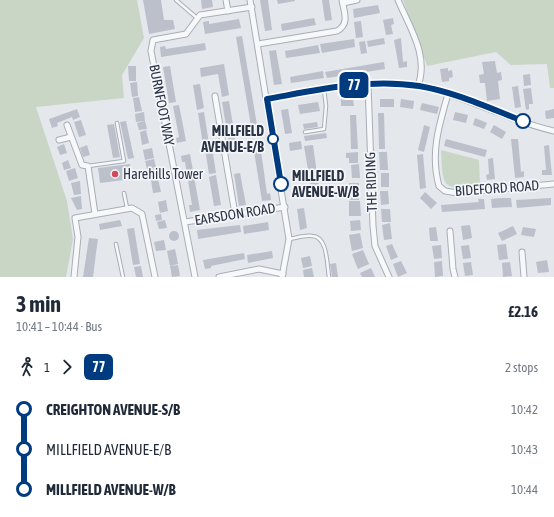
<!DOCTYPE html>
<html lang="en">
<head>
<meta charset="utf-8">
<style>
  :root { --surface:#fff; --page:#f6f6f7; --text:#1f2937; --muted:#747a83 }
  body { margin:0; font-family:"Asap Condensed",sans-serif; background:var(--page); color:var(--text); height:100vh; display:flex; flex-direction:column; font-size:15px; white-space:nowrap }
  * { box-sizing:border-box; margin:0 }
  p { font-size:13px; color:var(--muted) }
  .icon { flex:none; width:22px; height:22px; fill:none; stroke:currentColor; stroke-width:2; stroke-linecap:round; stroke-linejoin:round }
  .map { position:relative; height:277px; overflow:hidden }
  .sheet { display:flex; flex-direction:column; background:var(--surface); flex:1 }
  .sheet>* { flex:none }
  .badge { padding:0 8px; border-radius:6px; font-size:14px; line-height:26px }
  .map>.badge { position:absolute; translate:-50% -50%; box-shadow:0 0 0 2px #fff }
  .legs { display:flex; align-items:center; gap:6px; height:44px; padding:0 16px; font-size:13px }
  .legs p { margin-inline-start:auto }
  .overview { display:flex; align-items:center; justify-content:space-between; height:68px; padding:0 16px }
  h1 { font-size:22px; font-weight:700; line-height:30px }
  ul { padding:0 16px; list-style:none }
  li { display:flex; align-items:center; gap:14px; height:40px; font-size:15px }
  li i { display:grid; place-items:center; width:6px; height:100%; margin:0 5px; background:currentColor }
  li i::after { content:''; width:10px; height:10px; margin:-5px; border:3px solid; border-radius:50%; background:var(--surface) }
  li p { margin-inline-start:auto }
  li:first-child i { background:linear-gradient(#0000 50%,currentColor 0) }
  li:last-child i { background:linear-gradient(currentColor 50%,#0000 0) }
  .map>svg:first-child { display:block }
  .green { fill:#c9d6c5 }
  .building { fill:#bbc0ca }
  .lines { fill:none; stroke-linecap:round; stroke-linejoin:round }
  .lane-casing { stroke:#a9aeb7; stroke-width:4.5 }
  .street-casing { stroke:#a9aeb7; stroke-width:7 }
  .lane { stroke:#f7f8fa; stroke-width:2.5 }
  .street { stroke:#f7f8fa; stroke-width:5 }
  .line-1-casing { stroke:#fff; stroke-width:9 }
  .line-1 { stroke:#003b80; stroke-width:6 }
  .stop-1-dot { fill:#fff; stroke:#003b80; stroke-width:2 }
  .poi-dot { fill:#d1495b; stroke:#f4f6f9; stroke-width:1.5 }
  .labels { text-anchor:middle; stroke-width:3.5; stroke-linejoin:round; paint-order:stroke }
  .street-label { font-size:14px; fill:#2b3445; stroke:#f4f6f9 }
  .stop-label { font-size:14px; font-weight:bold; fill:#2b3445; stroke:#f4f6f9; text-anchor:end }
  .poi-label { font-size:14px; fill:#2b3445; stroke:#f4f6f9; text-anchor:start }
</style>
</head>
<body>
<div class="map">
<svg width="554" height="277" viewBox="0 0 554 277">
  <rect width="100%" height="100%" fill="#e4e7ec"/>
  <!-- green -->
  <g class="green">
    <polygon points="0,0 137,0 144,38 122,75 124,98 36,107 67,201 73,239 66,277 0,277"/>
    <polygon points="403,0 554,0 554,88 550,88 547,64 511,65 496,52 427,66"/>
    <path d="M441,150L479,160L480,186C441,190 443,188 441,150Z"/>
  </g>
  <!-- building -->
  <g class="building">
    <polygon points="143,0 161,0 164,20 173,20 175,29 149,34"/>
    <polygon points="201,0 212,0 213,7 202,9"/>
    <polygon points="260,0 268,0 272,30 265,31"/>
    <polygon points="277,0 295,0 295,1 278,4"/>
    <polygon points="322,0 329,0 332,20 325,21"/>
    <polygon points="378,5 380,13 354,18 353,9"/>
    <polygon points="314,18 316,25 282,31 281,24"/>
    <polygon points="393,18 394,24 391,25 393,34 386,35 383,20"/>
    <polygon points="239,19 241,28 205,34 203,22 209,21 209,24"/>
    <polygon points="361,21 363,37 356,38 354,22"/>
    <polygon points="242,36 257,125 260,125 261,131 252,132 236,37"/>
    <polygon points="384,38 385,44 368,47 367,41"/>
    <polygon points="401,38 403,62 407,61 407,67 399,68 394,40"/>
    <polygon points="354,39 355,47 322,53 320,44"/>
    <polygon points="365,41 367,53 361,54 359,42"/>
    <polygon points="205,43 206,50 161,57 160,47 165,46 166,49"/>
    <polygon points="318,45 320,53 286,58 285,51"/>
    <polygon points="276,50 282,84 274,85 269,51"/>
    <polygon points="495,61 497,73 501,72 502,80 498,81 500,99 487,101 485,83 480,83 479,75 484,74 482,62"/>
    <polygon points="384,62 385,69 327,78 325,72"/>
    <polygon points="224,64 229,95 222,97 218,74 201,77 200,68"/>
    <polygon points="128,66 136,66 136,81 129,81"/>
    <polygon points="170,66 176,102 169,103 163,67"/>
    <polygon points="448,68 448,71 452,70 453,77 449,78 449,81 442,82 440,69"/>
    <polygon points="323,71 324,78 291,83 290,77"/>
    <polygon points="530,74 531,85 524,86 523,75"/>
    <polygon points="137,82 138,96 132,97 130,83"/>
    <polygon points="200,84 204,108 197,110 193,85"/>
    <polygon points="518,86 521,107 515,108 512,87"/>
    <polygon points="531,88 533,104 529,104 529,109 526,110 523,89"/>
    <polygon points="139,97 142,111 135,112 133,98"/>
    <polygon points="341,99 353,99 354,106 341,106"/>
    <rect x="380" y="99" width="14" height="8"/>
    <polygon points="401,99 414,101 413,109 400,107"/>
    <polygon points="229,101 237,149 230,150 222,102"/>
    <polygon points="318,102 320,111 300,114 298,105"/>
    <polygon points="422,103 439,107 437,114 420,110"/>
    <polygon points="179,105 186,141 177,143 176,138 179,137 173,106"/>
    <polygon points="77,109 80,117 73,120 72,117 57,123 58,126 52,128 49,119"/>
    <polygon points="288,109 292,133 285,134 281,110"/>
    <polygon points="554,109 554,118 546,119 545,111"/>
    <polygon points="144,112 145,121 136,122 135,114"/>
    <polygon points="204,112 209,144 203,145 198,113"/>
    <polygon points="455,112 468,115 466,123 453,120"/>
    <polygon points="378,113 384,113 385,149 379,149"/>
    <polygon points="350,115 356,115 358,149 351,149"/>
    <polygon points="475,118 487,123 484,129 473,125"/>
    <polygon points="81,120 86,135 79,137 74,122"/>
    <polygon points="126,121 134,158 128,159 120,122"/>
    <polygon points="145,121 147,129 139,130 137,123"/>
    <polygon points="317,122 318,127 304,129 303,124"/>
    <polygon points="114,124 120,157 113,158 107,125"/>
    <polygon points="424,125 430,127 424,152 418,150"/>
    <polygon points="494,125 506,132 502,139 490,132"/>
    <polygon points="146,130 149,143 142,145 140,132"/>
    <polygon points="326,133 327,138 305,141 304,136"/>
    <polygon points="446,139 487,150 485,157 444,146"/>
    <polygon points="511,139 518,139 521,172 524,171 524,177 515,178"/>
    <polygon points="301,141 302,149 290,151 289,143"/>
    <polygon points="263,143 264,150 261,151 267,194 270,193 271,200 262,201 253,145"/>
    <polygon points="64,144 67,153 60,155 57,147"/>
    <polygon points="87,145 90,155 83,157 80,148"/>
    <polygon points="313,145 319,187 311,188 304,146"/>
    <polygon points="549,145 552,175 542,175 542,170 546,170 544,146"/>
    <polygon points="152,148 154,158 145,160 143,150"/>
    <polygon points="212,148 216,173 209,174 205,149"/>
    <polygon points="358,152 358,163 349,163 349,158 346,158 346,153"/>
    <polygon points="379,152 387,152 388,170 380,170"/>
    <polygon points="190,154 200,210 190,212 189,205 192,205 185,162 182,162 181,156"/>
    <polygon points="423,154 426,188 420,189 417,155"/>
    <polygon points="493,158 495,179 487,180 486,175 489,174 488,159"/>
    <polygon points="154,159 156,167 147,169 145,161"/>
    <polygon points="68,160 71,168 64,170 62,163"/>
    <polygon points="130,164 132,179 100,183 98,168"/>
    <polygon points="359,164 360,178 352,178 351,165"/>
    <polygon points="75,168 78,178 69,181 66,171"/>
    <polygon points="156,168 158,177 149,179 147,170"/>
    <polygon points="240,173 246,205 239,206 234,174"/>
    <rect x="381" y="173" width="8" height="14"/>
    <polygon points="216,175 221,205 214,206 209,177"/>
    <polygon points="158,179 161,192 153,193 151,180"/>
    <polygon points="80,181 81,194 74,195 71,183"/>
    <polygon points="349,183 359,183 359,200 350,200"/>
    <polygon points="308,187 309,195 298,196 297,189"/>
    <polygon points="380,191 388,191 389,204 381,205"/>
    <polygon points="425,192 437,203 431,209 420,198"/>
    <polygon points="81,196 82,209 77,210 71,198"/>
    <polygon points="501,198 511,198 512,207 492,208 491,199"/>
    <polygon points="551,198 551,205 517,208 516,200"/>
    <polygon points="478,199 484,199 485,209 442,212 441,205 479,202"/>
    <polygon points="166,200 168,211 160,213 158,202"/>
    <polygon points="349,201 360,201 361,216 349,216"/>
    <polygon points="304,208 307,228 300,230 297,209"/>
    <polygon points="381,209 390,209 391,222 382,222"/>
    <polygon points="161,214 162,220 156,221 155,215"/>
    <polygon points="120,220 122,226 100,230 99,224"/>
    <polygon points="165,220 167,228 159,229 157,222"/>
    <polygon points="360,220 361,230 351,231 350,221"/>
    <polygon points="268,222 269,230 244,234 243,226"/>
    <polygon points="390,223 392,239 384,240 382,225"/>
    <polygon points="240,225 241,232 198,239 197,230"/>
    <polygon points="470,225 472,238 463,240 461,226"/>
    <polygon points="513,226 517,234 502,241 498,233"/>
    <polygon points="436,227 438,241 430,241 429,228"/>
    <polygon points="523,227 536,229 534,237 521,235"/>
    <polygon points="134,228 140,264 133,265 127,229"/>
    <circle cx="174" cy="236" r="5"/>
    <polygon points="360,233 363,248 352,251 349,235"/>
    <polygon points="89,238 98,239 96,253 93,277 83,277"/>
    <polygon points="164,240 166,250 156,251 154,242"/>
    <polygon points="392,244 398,257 391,260 386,246"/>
    <polygon points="506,244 508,259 499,260 497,245"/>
    <polygon points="441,245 442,258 434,259 432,246"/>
    <polygon points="469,245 471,258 463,259 461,246"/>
    <polygon points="175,249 178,264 170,266 167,251"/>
    <polygon points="363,250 369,264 358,269 352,254"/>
    <polygon points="272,251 273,258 248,263 247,255"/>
    <polygon points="244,253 245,259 211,266 211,268 205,269 203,260"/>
    <polygon points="310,256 312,266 303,268 301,258"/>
    <polygon points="547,260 549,272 538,273 536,262"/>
    <polygon points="401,261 407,273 398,277 393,264"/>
    <polygon points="442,261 443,276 435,277 434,262"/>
    <polygon points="471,262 473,275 465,276 463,263"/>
    <polygon points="510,262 512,276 503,277 502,263"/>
    <polygon points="336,263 338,277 332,277 330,264"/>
    <polygon points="178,265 180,276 172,277 170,266"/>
    <polygon points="141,266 143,277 136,277 134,267"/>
    <polygon points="312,268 314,277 304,277 303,270"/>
    <polygon points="371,268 375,277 362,277 360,273"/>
  </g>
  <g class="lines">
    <!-- lane casing -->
    <g class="lane-casing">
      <g id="lane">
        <polyline points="176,0 197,18"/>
        <polyline points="305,132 324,129 326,106 324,89"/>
        <polyline points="88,166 124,161 117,123"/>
        <polyline points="124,193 127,208"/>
        <path d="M289,239C296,238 305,235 312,236C328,236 327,266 329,277"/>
        <polyline points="116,244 123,277"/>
      </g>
    </g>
    <!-- street casing -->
    <g class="street-casing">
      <g id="street">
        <polyline points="226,0 228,11"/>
        <polyline points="250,0 289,239 282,277"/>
        <path d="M398,0C410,28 429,56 418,86"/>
        <polyline points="343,3 357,0"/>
        <path d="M258,44L337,31C350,24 344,12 342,0"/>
        <polyline points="368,83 373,226 375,246 389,277"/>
        <path d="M448,94C439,125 430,154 439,186L445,191L458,193L554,184"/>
        <polyline points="215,96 235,214"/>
        <path d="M267,99C322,90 380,75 436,90C476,101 513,122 554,131"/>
        <polyline points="67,125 82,165 88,166 95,214"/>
        <polyline points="59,140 71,137"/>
        <polyline points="185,222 285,207"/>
        <polyline points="450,231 453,269 455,277"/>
        <polyline points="522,252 524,277"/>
        <polyline points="74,277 78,237 75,218 132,208 142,214 155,277"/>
        <polyline points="195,277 151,51 153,40 186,34 200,15 252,7"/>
        <polyline points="219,277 259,269 283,274"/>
      </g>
    </g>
    <!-- lane -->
    <use href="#lane" class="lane"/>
    <!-- street -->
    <use href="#street" class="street"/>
  </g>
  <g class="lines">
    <!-- line-1 casing -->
    <g class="line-1-casing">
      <path id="line-1" d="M281,184L267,99C317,90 368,78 419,86C455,92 489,108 523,121"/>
    </g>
    <!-- line-1 -->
    <use href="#line-1" class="line-1"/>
  </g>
  <!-- markers -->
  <g class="stop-1-dot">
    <circle cx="523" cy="121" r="7"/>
    <circle cx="273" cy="139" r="5"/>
    <circle cx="281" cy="184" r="7"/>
  </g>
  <circle class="poi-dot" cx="115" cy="174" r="4"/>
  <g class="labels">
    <!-- street labels -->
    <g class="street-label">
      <text transform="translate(162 105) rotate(79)" y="5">BURNFOOT WAY</text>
      <text transform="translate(371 182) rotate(-92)" y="5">THE RIDING</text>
      <text transform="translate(497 188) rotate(-4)" y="5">BIDEFORD ROAD</text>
      <text transform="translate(235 214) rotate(-9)" y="5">EARSDON ROAD</text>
    </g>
    <!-- stop labels -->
    <g class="stop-label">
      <text x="264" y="136">MILLFIELD<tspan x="264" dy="16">AVENUE-E/B</tspan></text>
      <text x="292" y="181" text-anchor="start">MILLFIELD<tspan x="292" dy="16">AVENUE-W/B</tspan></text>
    </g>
    <!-- poi labels -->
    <g class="poi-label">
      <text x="123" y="179">Harehills Tower</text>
    </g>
  </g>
</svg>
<b class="badge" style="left:354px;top:85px;background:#003b80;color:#fff">77</b>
</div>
<section class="sheet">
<div class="overview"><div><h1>3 min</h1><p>10:41 – 10:44 · Bus</p></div><b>£2.16</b></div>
<div class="legs"><svg class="icon" aria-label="walk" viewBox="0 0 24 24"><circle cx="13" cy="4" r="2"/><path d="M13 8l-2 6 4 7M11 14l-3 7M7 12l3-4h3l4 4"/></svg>1<svg class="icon" aria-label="forward" viewBox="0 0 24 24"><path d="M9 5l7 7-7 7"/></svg><b class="badge" style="background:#003b80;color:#fff">77</b><p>2 stops</p></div>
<ul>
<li><i style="color:#003b80"></i><b>CREIGHTON AVENUE-S/B</b><p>10:42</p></li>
<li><i style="color:#003b80"></i><span>MILLFIELD AVENUE-E/B</span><p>10:43</p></li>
<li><i style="color:#003b80"></i><b>MILLFIELD AVENUE-W/B</b><p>10:44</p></li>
</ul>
</section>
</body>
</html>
